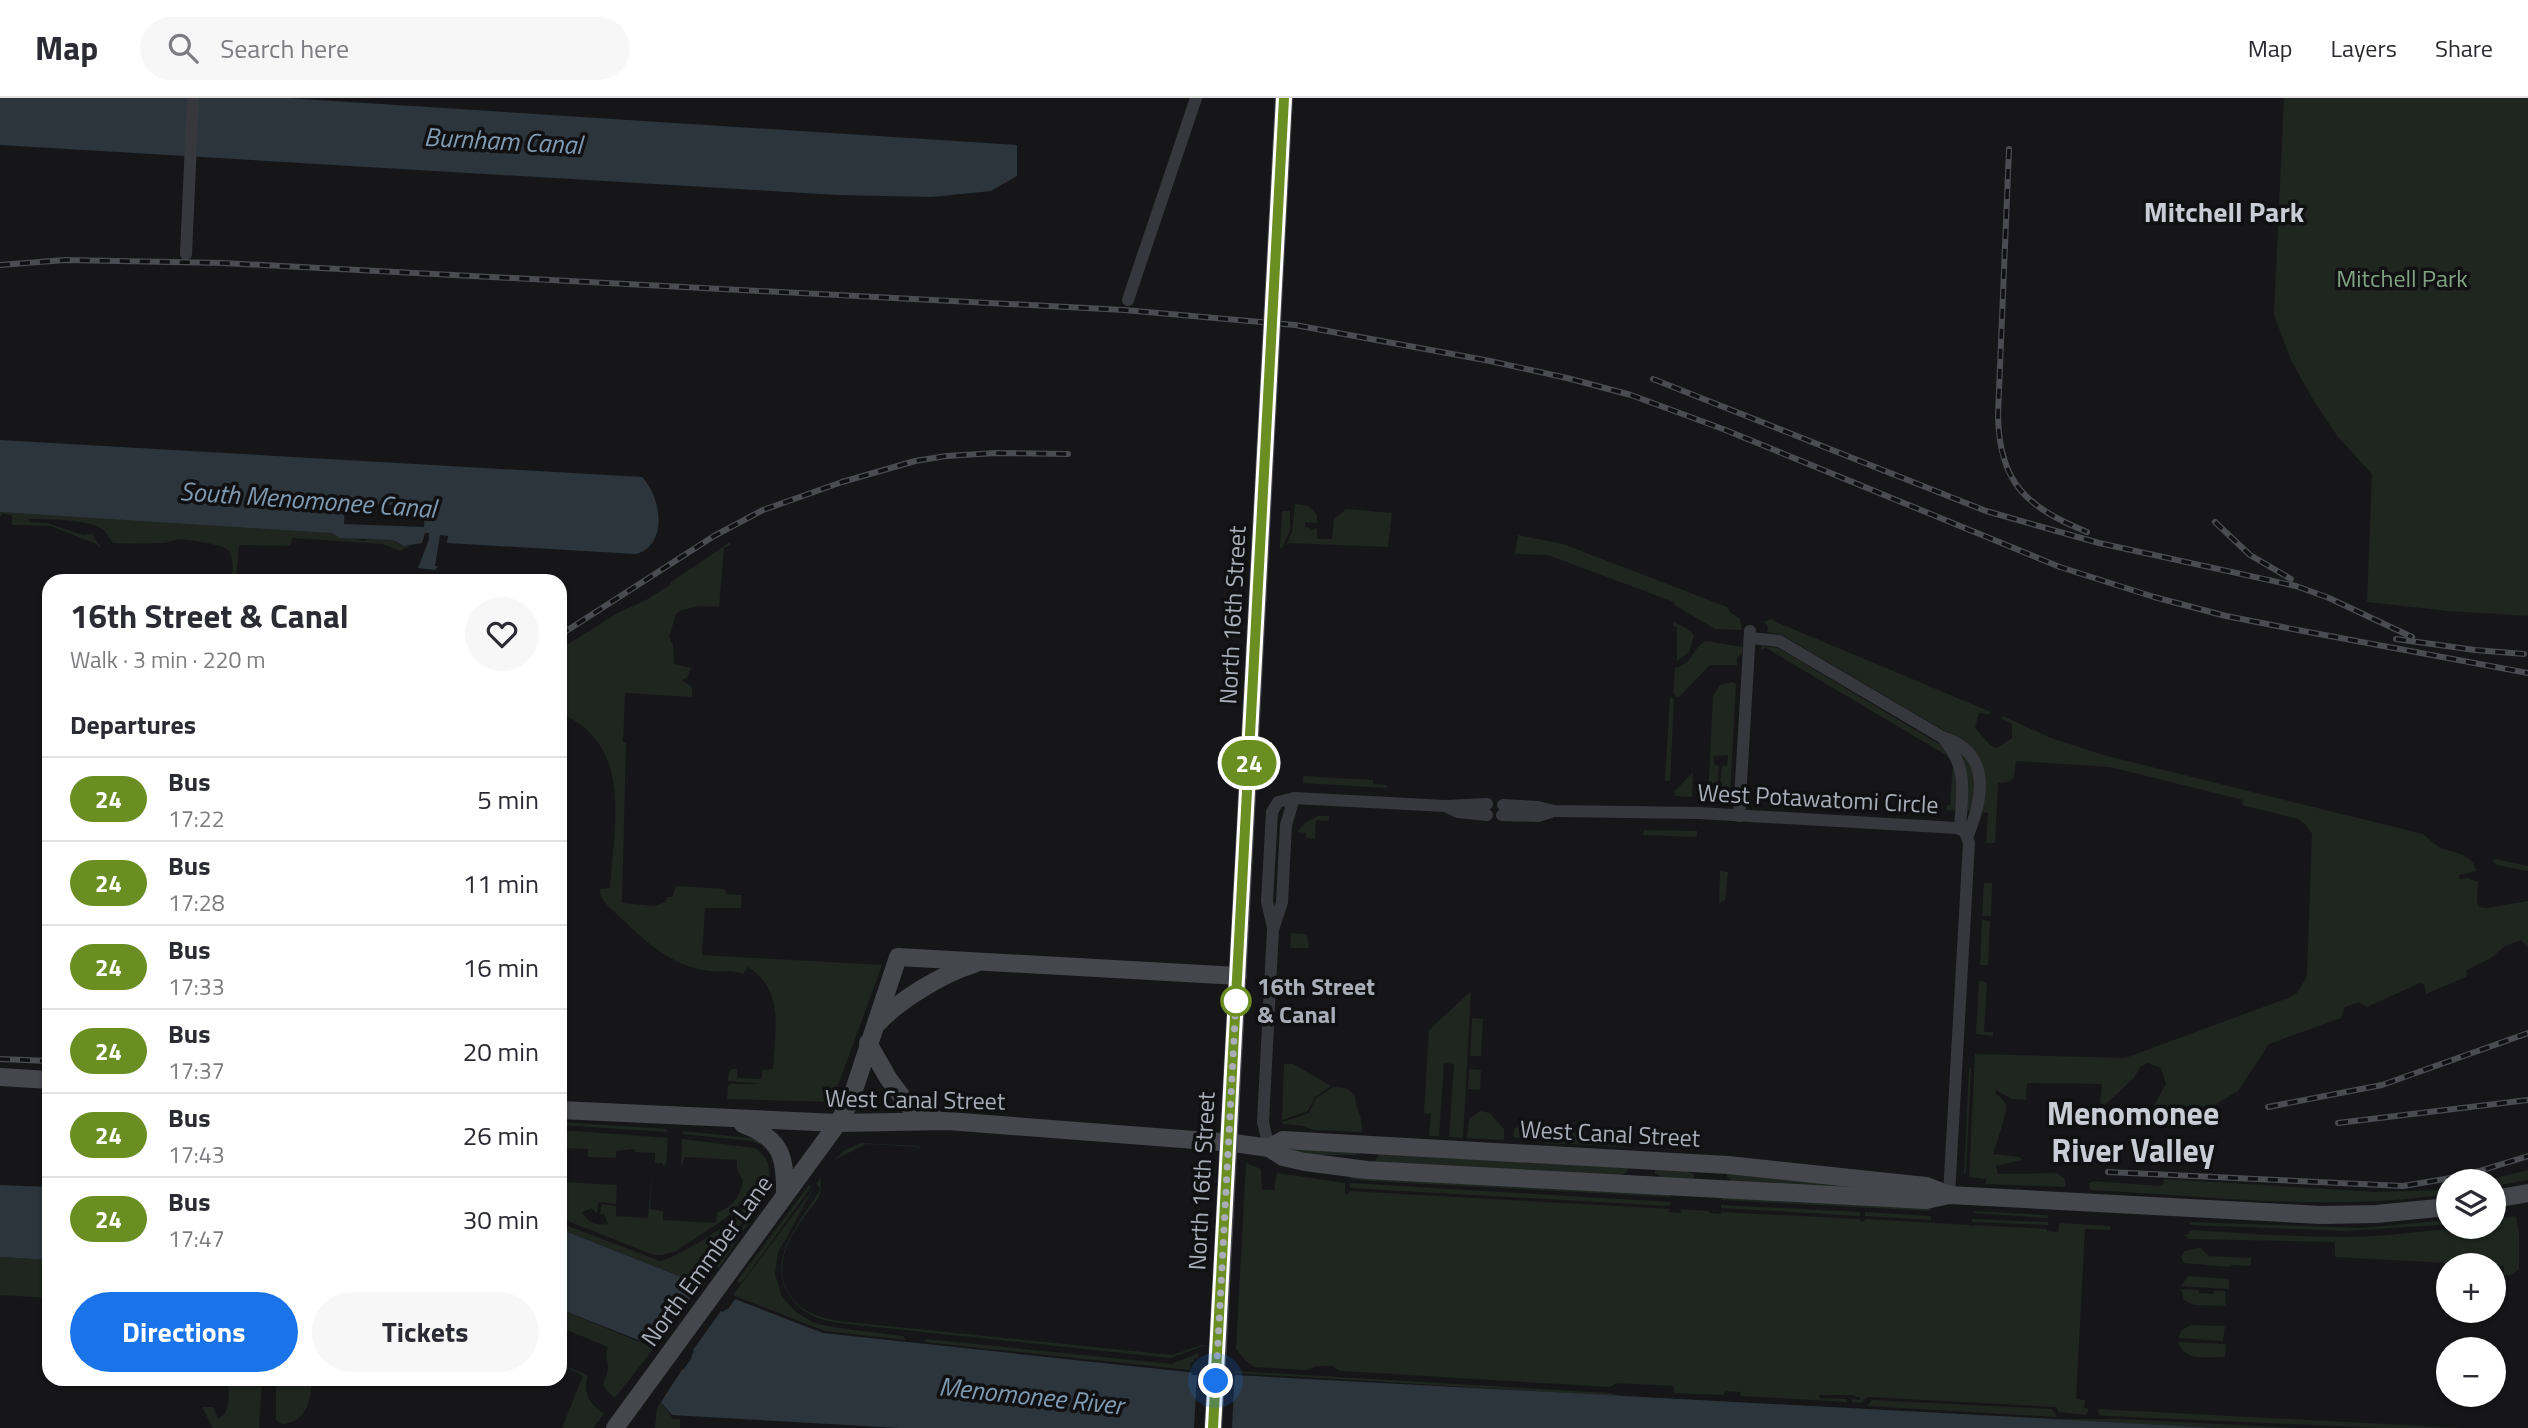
<!DOCTYPE html>
<html lang="en">
<head>
<meta charset="utf-8">
<style>
  :root { --surface:#fff; --page:#f7f7f7; --text:#2b2b33; --muted:#7c7c81; --line:#e1e1e2; --accent:#1a73e8 }
  body { margin:0; font-family:"Titillium Web",sans-serif; background:var(--page); color:var(--text); height:100vh; display:flex; flex-direction:column; font-size:26px; white-space:nowrap }
  * { box-sizing:border-box; margin:0 }
  p { font-size:23px; color:var(--muted) }
  .icon { flex:none; width:38px; height:38px; fill:none; stroke:currentColor; stroke-width:2; stroke-linecap:round; stroke-linejoin:round }
  .map { position:relative; flex:1; overflow:hidden }
  .sheet { position:absolute; left:42px; top:476px; width:525px; height:812px; display:flex; flex-direction:column; background:var(--surface); border-radius:21px; box-shadow:0 2px 5px #0004 }
  .sheet>* { flex:none }
  .badge { padding:0 14px; border-radius:23px; font-size:24px; line-height:46px }
  .tools { position:absolute; left:2436px; top:1071px; display:grid; gap:14px }
  .tools a { display:grid; place-items:center; width:70px; height:70px; border-radius:50%; background:var(--surface); box-shadow:0 2px 5px #0004; font-size:35px }
  .you { position:absolute; width:35px; height:35px; margin:-18px; border:5px solid #fff; border-radius:50%; background:#1a73e8; box-shadow:0 0 0 10px #1a73e833 }
  .map>.badge { position:absolute; translate:-50% -50%; box-shadow:0 0 0 4px #fff }
  h2 { padding:0 28px; font-size:26px; line-height:63px }
  .round { display:grid; place-items:center; flex:none; width:74px; height:74px; border-radius:37px; background:var(--page) }
  .head { display:flex; align-items:center; justify-content:space-between; height:119px; padding:0 28px }
  h1 { font-size:33px; font-weight:700; line-height:52px }
  .button { display:flex; gap:14px; margin-top:auto; padding:14px 28px }
  .button a { flex:1; height:80px; border-radius:42px; background:var(--accent); color:#fff; font-size:28px; font-weight:700; line-height:80px; text-align:center }
  .button a+a { background:var(--page); color:var(--text) }
  ul { padding:0; list-style:none }
  li { display:flex; align-items:center; gap:21px; height:84px; padding:0 28px; border-top:2px solid var(--line) }
  li div { flex:1 }
  li b { display:block; font-size:26px }
  li em { font-style:normal }
  li .badge { min-width:77px; font-weight:700; text-align:center }
  header { display:flex; align-items:center; gap:42px; box-sizing:border-box; height:98px; padding:0 35px; background:var(--surface); border-bottom:2px solid var(--line) }
  header strong { font-size:33px }
  nav { display:flex; gap:38px; margin-inline-start:auto; font-size:24px }
  .search { width:490px; height:63px; background:var(--page); display:flex; align-items:center; gap:18px; box-sizing:border-box; padding:0 24px; border-radius:38px; color:var(--muted); font-size:26px }
  .map>svg:first-child { display:block }
  .green { fill:#1e261f }
  .water { fill:#2c353c }
  .pier { fill:#161618 }
  .lines { fill:none; stroke-linecap:round; stroke-linejoin:round }
  .street { stroke:#37383d; stroke-width:12 }
  .secondary { stroke:#45474d; stroke-width:18 }
  .rail-casing { stroke:#4a4c52; stroke-width:6 }
  .rail { stroke:#111113; stroke-width:3.5; stroke-dasharray:10; stroke-linecap:butt }
  .secondary-bridge { stroke:#45474d; stroke-width:18 }
  .line-casing { stroke:#fff; stroke-width:16 }
  .line { stroke:#6b8e23; stroke-width:10 }
  .walk { stroke:#a8adb8; stroke-width:7; stroke-dasharray:0 12.6 }
  .stop-dot { fill:#fff; stroke:#6b8e23; stroke-width:3.5 }
  .labels { text-anchor:middle; stroke-width:7; stroke-linejoin:round; paint-order:stroke }
  .park-label { font-size:24px; fill:#7fa381; stroke:#111113 }
  .street-label { font-size:24px; fill:#a8adb8; stroke:#111113 }
  .stop-label { font-size:24px; font-weight:bold; fill:#a8adb8; stroke:#111113; text-anchor:start }
  .water-label { font-size:26px; font-style:italic; fill:#7f9bb3; stroke:#111113 }
  .quarter-label { font-size:28px; font-weight:bold; fill:#c9ccd4; stroke:#111113 }
  .district-label { font-size:32px; font-weight:bold; fill:#c9ccd4; stroke:#111113 }
</style>
</head>
<body>
<header>
<strong>Map</strong>
<div class="search"><svg class="icon" aria-label="search" viewBox="0 0 24 24"><circle cx="10" cy="10" r="6"/><path d="M15 15l6 6"/></svg>Search here</div>
<nav><a>Map</a><a>Layers</a><a>Share</a></nav>
</header>
<div class="map">
<svg width="2528" height="1330" viewBox="0 0 2528 1330">
  <rect width="100%" height="100%" fill="#161618"/>
  <!-- green -->
  <g class="green">
    <polygon points="2284,0 2528,0 2528,518 2448,513 2367,504 2372,376 2338,339 2312,300 2291,262 2274,217"/>
    <polygon points="1295,406 1309,408 1317,417 1317,425 1305,424 1305,429 1310,430 1310,433 1317,430 1317,441 1332,441 1334,421 1346,411 1392,415 1388,449 1287,445 1285,450 1292,434"/>
    <polygon points="1282,413 1290,413 1290,433 1282,450 1280,450"/>
    <path d="M0,414L274,429L333,435L363,443L371,441L393,442L400,447L411,448L400,453L383,446L292,440L291,448L239,447L236,483H232C232,473 235,459 227,451C224,447 184,441 179,441C174,442 168,445 163,445C147,445 129,446 113,445C110,441 106,434 102,431C89,421 46,421 28,421L30,424L47,425L83,437L92,436L102,451L96,446L51,428L12,427V417L2,416L0,419Z"/>
    <polygon points="1518,437 1563,446 1727,509 1730,514 1740,521 1742,532 1715,531 1675,507 1674,504 1548,457 1515,456"/>
    <path d="M730,444V447L724,450L719,509L700,508L682,512L676,516L669,539L673,547L674,566L691,570L687,580L682,582L692,589V599L625,595L623,644L626,645L622,805L654,808L666,804L667,799H672L676,788L725,791L726,796L742,797L741,810H705L702,857L882,867L832,1004L727,1001L728,988L730,986H763L728,983L729,974L732,971H737V980L761,981L763,972L773,971C775,933 785,892 748,869L743,876C731,872 722,874 710,873C673,869 647,845 622,821C613,812 600,804 600,791L610,790C614,725 634,647 560,615V551L616,516L646,502L670,487L671,484Z"/>
    <path d="M1773,520L1774,523L1991,614L1990,616L1979,615L1975,630L1991,648L1997,650L2012,640V626L2001,621L2003,618L2051,640L2107,658L2423,736C2429,741 2434,746 2441,750C2454,755 2474,756 2476,773L2459,777L2460,781L2467,780L2478,784L2477,805L2479,809L2486,810L2528,803V850L2521,842L2505,848L2491,860L2467,872L2466,879L2426,896L2424,886L2420,885L2367,909L2359,904L2345,909L2341,920L2269,946L2238,993L2208,1011L2192,1008L2154,1007L2166,986L2161,970L2148,965L2140,969L2134,980L2105,1007L2100,1005L2102,986L2027,985L2026,1002L2012,1001L1995,992V995C1999,998 2005,1002 2006,1007C2008,1012 1996,1047 1993,1056L2019,1059L2022,1062L1996,1068L1998,1076L2057,1075L2065,1081L2066,1089L1986,1086V1081L1969,1079L1975,956L2125,960L2288,900L2298,894L2307,878L2312,736L2305,726L2298,721L2242,707L2243,702L2110,669L2016,663L2014,680L2008,684L1998,685L1995,745H1986L1988,715L1981,714L1983,680L1962,643L1782,537L1767,534L1768,529L1764,524Z"/>
    <polygon points="1674,524 1691,533 1694,538 1689,554 1677,563 1677,529 1673,528"/>
    <path d="M1706,543L1742,549V555L1737,560V567H1710L1678,600L1673,595L1675,570C1695,565 1692,549 1706,543Z"/>
    <polygon points="1761,548 1778,550 1944,649 1955,662 1958,713 1947,712 1947,707 1950,707 1953,665 1946,657 1766,550 1761,552"/>
    <polygon points="1733,584 1736,586 1730,700 1719,700 1722,668 1727,668 1728,657 1714,658 1714,667 1719,668 1716,700 1708,699 1713,598 1720,587"/>
    <polygon points="1670,598 1674,601 1670,683 1665,683"/>
    <polygon points="1958,652 1960,652 1975,671 1973,713 1966,712"/>
    <polygon points="1693,674 1692,699 1675,698 1674,694"/>
    <polygon points="1303,678 1373,682 1373,686 1387,687 1387,690 1303,685"/>
    <polygon points="1318,718 1329,718 1329,723 1316,722 1315,741 1306,740 1306,735 1297,734 1305,725"/>
    <polygon points="1644,732 1697,733 1697,739 1643,737"/>
    <polygon points="2496,761 2528,768 2528,773 2497,767 2492,762"/>
    <polygon points="1720,773 1728,774 1725,802 1719,805"/>
    <polygon points="1984,785 1992,785 1991,818 1982,818"/>
    <polygon points="1982,822 1990,823 1988,867 1980,867"/>
    <polygon points="1291,835 1307,836 1309,850 1290,850"/>
    <polygon points="1979,883 1986,884 1987,886 1984,934 1993,934 1993,938 1976,936"/>
    <polygon points="1471,893 1463,1040 1449,1039 1454,966 1444,965 1439,1038 1429,1038 1431,1016 1424,1015 1429,932"/>
    <polygon points="1472,920 1483,921 1481,958 1470,958"/>
    <polygon points="1284,966 1293,966 1331,988 1315,999 1308,1013 1282,1022"/>
    <polygon points="1969,970 1971,970 1966,1074 1964,1076"/>
    <polygon points="1469,971 1481,972 1480,992 1468,991"/>
    <path d="M1334,989L1346,990L1355,997C1355,1013 1363,1016 1362,1034L1313,1032L1304,1028L1283,1026L1282,1024L1309,1015L1316,1000Z"/>
    <polygon points="1480,1013 1490,1015 1504,1031 1504,1042 1467,1040 1469,1021"/>
    <polygon points="1536,1021 1556,1029 1577,1024 1566,1032 1565,1046 1545,1045 1544,1030"/>
    <polygon points="560,1024 653,1030 666,1031 668,1034 560,1027"/>
    <polygon points="1518,1029 1534,1030 1538,1033 1539,1042 1513,1039 1514,1031"/>
    <polygon points="560,1032 668,1040 666,1066 663,1068 663,1065 655,1065 655,1055 635,1054 635,1051 616,1053 616,1060 588,1059 588,1051 564,1050 563,1047 560,1050"/>
    <polygon points="1577,1032 1585,1033 1585,1038 1610,1040 1625,1046 1623,1049 1571,1046 1572,1036"/>
    <polygon points="684,1033 750,1040 762,1045 761,1047 752,1043 682,1036"/>
    <path d="M682,1041L755,1050C767,1058 772,1069 768,1083L753,1092L726,1120L676,1153L662,1157H654L560,1120V1084L617,1087L616,1106L601,1104L598,1106L597,1116L592,1110L582,1114C588,1125 596,1128 608,1126L604,1116H600L601,1108L603,1106L616,1108V1118L648,1120L652,1072L650,1111L663,1113V1122L716,1125L717,1115C732,1109 741,1098 743,1083L737,1071V1062L685,1059L681,1069Z"/>
    <polygon points="861,1045 918,1048 922,1052 917,1049 866,1046 834,1062 845,1052"/>
    <polygon points="1290,1051 1357,1055 1356,1057 1309,1057 1290,1054"/>
    <polygon points="1379,1056 1628,1070 1627,1074 1619,1078 1377,1066 1375,1063"/>
    <polygon points="1246,1065 1261,1071 1262,1092 1274,1092 1277,1075 1345,1085 1345,1096 1349,1096 1350,1093 1670,1111 1668,1114 1681,1115 1680,1111 1709,1113 1709,1115 1721,1116 1721,1114 1860,1121 1860,1123 1864,1124 1865,1121 1971,1127 1971,1129 1975,1127 2047,1131 2047,1133 2058,1134 2059,1125 2110,1128 2110,1132 2085,1131 2076,1301 2085,1302 2084,1310 2089,1311 2086,1317 2059,1314 2056,1309 1868,1299 1861,1305 1852,1304 1852,1301 1860,1302 1860,1300 1852,1297 1819,1297 1820,1300 1847,1301 1847,1304 1741,1298 1740,1294 1726,1293 1723,1297 1674,1295 1673,1288 1617,1285 1610,1289 1341,1273 1331,1268 1317,1268 1306,1272 1254,1269 1245,1262 1236,1251"/>
    <path d="M1655,1071L1687,1073L1694,1076V1080C1681,1083 1667,1083 1655,1075Z"/>
    <polygon points="2528,1072 2528,1082 2494,1088 2494,1083 2484,1083"/>
    <polygon points="1727,1075 1854,1088 1854,1092 1732,1083 1727,1079"/>
    <polygon points="1350,1078 1670,1096 1670,1099 1369,1083 1350,1081"/>
    <path d="M821,1080C821,1085 821,1092 820,1096C817,1104 809,1112 804,1119C787,1142 772,1173 791,1199C803,1214 820,1220 838,1223L1172,1257L1202,1247L1231,1250L1203,1248L1170,1260L838,1225C819,1222 803,1216 791,1200C764,1164 799,1125 819,1094L820,1090L816,1086Z"/>
    <path d="M2164,1081L2377,1094L2448,1092V1096C2333,1114 2207,1098 2090,1092L2089,1085L2094,1083L2160,1088L2163,1087Z"/>
    <polygon points="1350,1085 1670,1104 1670,1108 1350,1090"/>
    <polygon points="809,1087 811,1089 745,1180 740,1185 737,1183"/>
    <polygon points="813,1091 778,1155 775,1176 782,1199 796,1214 814,1225 838,1230 903,1238 906,1242 824,1233 733,1197"/>
    <path d="M764,1092H766L716,1160L707,1178L703,1176L701,1182L695,1177L689,1182L560,1131V1125L660,1163C676,1160 719,1133 732,1122C743,1112 751,1098 764,1092Z"/>
    <polygon points="1723,1099 1931,1110 1931,1113 1721,1102"/>
    <polygon points="1721,1107 1860,1114 1860,1118 1721,1110"/>
    <polygon points="1973,1113 2047,1117 2048,1120 1973,1115"/>
    <polygon points="1865,1114 1931,1118 1931,1122 1865,1118"/>
    <polygon points="751,1117 753,1118 719,1170 716,1168 719,1162"/>
    <path d="M2516,1118L2519,1136V1171L2512,1177H2504V1168L2335,1159V1144L2189,1141L2184,1137L2189,1136L2190,1132C2241,1135 2293,1139 2345,1139C2395,1139 2444,1129 2494,1129V1122Z"/>
    <polygon points="1972,1121 2048,1124 2048,1127 1972,1124"/>
    <polygon points="2448,1122 2448,1125 2439,1127 2345,1133 2190,1127 2190,1124 2363,1130"/>
    <polygon points="2200,1150 2209,1158 2251,1160 2251,1168 2231,1167 2230,1169 2184,1165 2181,1159 2184,1153"/>
    <polygon points="0,1159 49,1162 49,1200 0,1197"/>
    <polygon points="2188,1178 2229,1181 2229,1191 2181,1188"/>
    <polygon points="2181,1191 2199,1192 2199,1195 2213,1196 2214,1193 2225,1193 2226,1208 2194,1207 2184,1202"/>
    <path d="M560,1211L654,1250L615,1300C595,1283 608,1286 608,1267C607,1260 605,1257 608,1249L560,1229Z"/>
    <polygon points="2191,1227 2225,1228 2223,1243 2178,1240 2182,1232"/>
    <polygon points="926,1241 1172,1266 1198,1255 1198,1260 1194,1260 1194,1264 1191,1264 1190,1272 924,1244"/>
    <path d="M2178,1244L2226,1246L2225,1259C2209,1259 2184,1264 2178,1244Z"/>
    <path d="M560,1266L588,1277C582,1295 589,1305 604,1316L593,1330H562L583,1278Z"/>
    <polygon points="1235,1273 1611,1295 1620,1298 2059,1321 2121,1321 2296,1330 2218,1330 1780,1308 1235,1275"/>
    <path d="M229,1281H262L259,1330H213L202,1309H213L218,1321C232,1315 228,1295 229,1281Z"/>
    <path d="M276,1281H311C312,1301 306,1325 282,1326L276,1322Z"/>
    <polygon points="1872,1302 2052,1311 2057,1319 1867,1308"/>
    <polygon points="661,1304 673,1321 680,1321 680,1330 655,1330 657,1310"/>
    <polygon points="2098,1311 2460,1330 2380,1330 2107,1318 2099,1317"/>
  </g>
  <!-- water -->
  <g class="water">
    <polygon points="0,0 287,0 1017,47 1017,78 991,93 932,99 838,97 0,47"/>
    <path d="M0,342L642,379C661,398 669,447 636,456L447,445L448,438L440,437L435,468H438L435,472L418,470L429,441V435H425L422,445L404,448L393,442L340,440L332,435L0,414Z"/>
    <polygon points="0,1087 49,1089 49,1162 0,1159"/>
    <polygon points="560,1131 689,1182 696,1189 693,1194 723,1214 735,1201 823,1235 1197,1275 2218,1330 900,1330 672,1317 661,1304 694,1253 663,1233 651,1247 560,1211"/>
  </g>
  <!-- pier -->
  <g class="pier">
    <polygon points="345,405 425,408 424,429 344,426"/>
    <polygon points="691,1179 699,1187 697,1192 722,1209 726,1207 730,1200 736,1200 728,1211 721,1213 693,1252 691,1261 683,1272 682,1271 675,1282 672,1282 689,1254 664,1238 658,1243 656,1248 653,1250 651,1248 658,1237 663,1233 666,1234 694,1195 692,1193 695,1189 690,1185"/>
    <polygon points="1190,1271 1235,1272 1232,1330 1194,1330 1197,1277 1192,1277"/>
  </g>
  <g class="lines">
    <!-- street -->
    <g class="street">
      <polyline points="186,156 193,0"/>
      <polyline points="1128,202 1196,0"/>
      <polyline points="1750,540 1779,543 1942,639"/>
      <polyline points="1503,707 1538,709 1554,713 1699,715 1957,730 1965,734 1969,745 1949,1097"/>
      <polyline points="1449,710 1458,714 1487,717"/>
      <polyline points="1502,717 1538,718 1551,714"/>
      <polyline points="1739,718 1750,533"/>
      <path d="M1960,731C1962,694 1969,669 1942,639C1991,654 1984,698 1968,737"/>
      <polyline points="1273,830 1267,803 1272,714 1278,704 1294,700 1445,708 1487,706"/>
      <polyline points="1269,1050 1263,1024 1273,832 1282,804 1286,727 1294,700"/>
    </g>
    <!-- secondary -->
    <g class="secondary">
      <path d="M877,926C899,902 942,876 974,866"/>
      <polyline points="868,945 888,980 908,1007 936,1021"/>
      <polyline points="0,979 49,982"/>
      <polyline points="560,1012 838,1025 948,1023 1234,1045 1269,1050 1283,1059 1305,1064 1367,1072 1926,1102 1949,1097 2321,1117 2376,1116 2448,1109"/>
      <path d="M743,1026C782,1041 785,1058 785,1097"/>
      <polyline points="1269,1050 1283,1042 1728,1067 1926,1088 1949,1097"/>
      <polyline points="2494,1101 2528,1095"/>
      <polyline points="615,1330 838,1025 850,1004 898,859 1238,878"/>
      <polyline points="1213,1330 1216,1283"/>
    </g>
    <!-- rail casing -->
    <g class="rail-casing">
      <g id="rail">
        <path d="M2009,51L1998,317C1999,386 2027,409 2087,434"/>
        <polyline points="0,167 65,162 223,165 1124,212 1295,227 1490,263 1567,280 1631,297 1723,331 2060,469 2154,499 2226,518 2303,533 2528,575"/>
        <polyline points="1653,281 1986,413 2099,445 2296,488 2329,500 2412,539"/>
        <polyline points="2215,424 2250,457 2291,481"/>
        <polyline points="560,537 714,438 763,412 842,384 915,363 946,358 996,355 1068,356"/>
        <polyline points="2396,541 2475,552 2524,556"/>
        <polyline points="0,961 49,963"/>
        <polyline points="2268,1009 2382,987 2528,935"/>
        <polyline points="2338,1025 2528,1002"/>
        <polyline points="2108,1074 2403,1088 2463,1078 2528,1058"/>
      </g>
    </g>
    <!-- rail -->
    <use href="#rail" class="rail"/>
    <!-- secondary-bridge -->
    <polyline class="secondary-bridge" points="1216,1283 1284,0"/>
  </g>
  <g class="lines">
    <!-- line casing -->
    <g class="line-casing">
      <polyline id="line" points="1213,1330 1284,0"/>
    </g>
    <!-- line -->
    <use href="#line" class="line"/>
    <!-- walk -->
    <polyline class="walk" points="1216,1283 1236,903"/>
  </g>
  <!-- markers -->
  <circle class="stop-dot" cx="1236" cy="903" r="14"/>
  <g class="labels">
    <!-- park labels -->
    <g class="park-label">
      <text x="2402" y="189">Mitchell Park</text>
    </g>
    <!-- street labels -->
    <g class="street-label">
      <text transform="translate(1233 517) rotate(-87)" y="8">North 16th Street</text>
      <text transform="translate(1818 701) rotate(3)" y="8">West Potawatomi Circle</text>
      <text transform="translate(915 1002) rotate(1)" y="8">West Canal Street</text>
      <text transform="translate(1610 1036) rotate(3)" y="8">West Canal Street</text>
      <text transform="translate(1202 1083) rotate(-87)" y="8">North 16th Street</text>
      <text transform="translate(707 1163) rotate(-54)" y="8">North Emmber Lane</text>
    </g>
    <!-- stop labels -->
    <g class="stop-label">
      <text x="1257" y="897">16th Street<tspan x="1257" dy="28">&amp; Canal</tspan></text>
    </g>
    <!-- water labels -->
    <g class="water-label">
      <text transform="translate(503 43) rotate(3)" y="9">Burnham Canal</text>
      <text transform="translate(308 402) rotate(4)" y="9">South Menomonee Canal</text>
      <text transform="translate(1031 1298) rotate(6)" y="9">Menomonee River</text>
    </g>
    <!-- quarter labels -->
    <g class="quarter-label">
      <text x="2224" y="124">Mitchell Park</text>
    </g>
    <!-- district labels -->
    <g class="district-label">
      <text x="2133" y="1027">Menomonee<tspan x="2133" dy="37">River Valley</tspan></text>
    </g>
  </g>
</svg>
<div class="tools">
<a><svg class="icon" aria-label="layers" viewBox="0 0 24 24"><path d="M12 4l9 5-9 5-9-5zM3 14l9 5 9-5"/></svg></a>
<a>+</a>
<a>−</a>
</div>
<div class="you" style="left:1216px;top:1283px"></div>
<b class="badge" style="left:1249px;top:665px;background:#6b8e23;color:#fff">24</b>
<section class="sheet">
<div class="head"><div><h1>16th Street &amp; Canal</h1><p>Walk · 3 min · 220 m</p></div><a class="round"><svg class="icon" aria-label="heart" viewBox="0 0 24 24"><path d="M12 20l-8-8c-3-5 5-10 8-4 3-6 11-1 8 4z"/></svg></a></div>
<h2>Departures</h2>
<ul>
<li><span class="badge" style="background:#6b8e23;color:#fff">24</span><div><b>Bus</b><p>17:22</p></div><em>5 min</em></li>
<li><span class="badge" style="background:#6b8e23;color:#fff">24</span><div><b>Bus</b><p>17:28</p></div><em>11 min</em></li>
<li><span class="badge" style="background:#6b8e23;color:#fff">24</span><div><b>Bus</b><p>17:33</p></div><em>16 min</em></li>
<li><span class="badge" style="background:#6b8e23;color:#fff">24</span><div><b>Bus</b><p>17:37</p></div><em>20 min</em></li>
<li><span class="badge" style="background:#6b8e23;color:#fff">24</span><div><b>Bus</b><p>17:43</p></div><em>26 min</em></li>
<li><span class="badge" style="background:#6b8e23;color:#fff">24</span><div><b>Bus</b><p>17:47</p></div><em>30 min</em></li>
</ul>
<div class="button"><a>Directions</a><a>Tickets</a></div>
</section>
</div>
</body>
</html>
